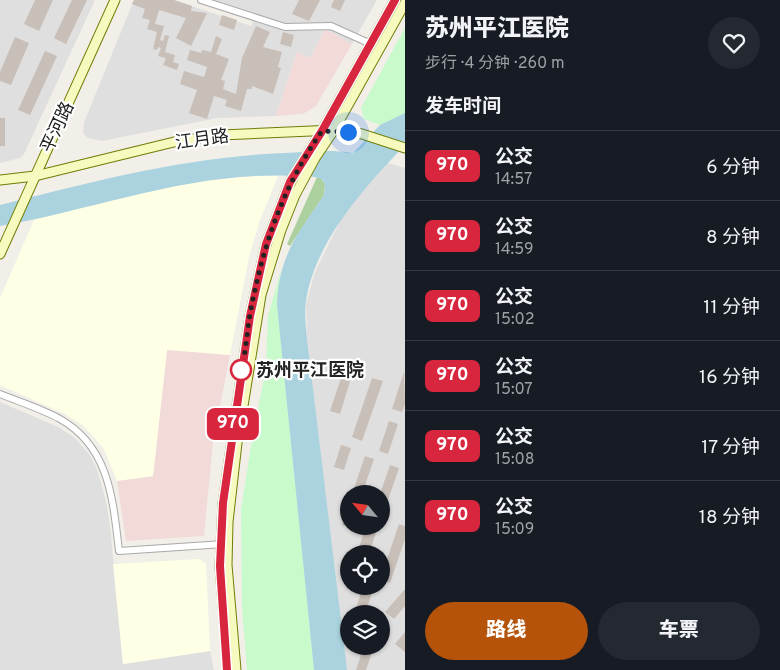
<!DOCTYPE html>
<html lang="zh">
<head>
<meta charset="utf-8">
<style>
  :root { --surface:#171b24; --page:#242831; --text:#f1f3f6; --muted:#9ea1a6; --line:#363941; --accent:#b45309 }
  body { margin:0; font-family:Overpass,"Noto Sans SC",sans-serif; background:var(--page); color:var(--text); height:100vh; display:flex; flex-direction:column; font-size:19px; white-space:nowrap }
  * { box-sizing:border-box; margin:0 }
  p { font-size:16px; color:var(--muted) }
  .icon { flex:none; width:28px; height:28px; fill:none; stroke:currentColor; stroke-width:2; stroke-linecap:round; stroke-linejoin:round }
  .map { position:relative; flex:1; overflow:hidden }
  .sheet { display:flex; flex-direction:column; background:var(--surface); width:375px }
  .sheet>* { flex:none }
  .badge { padding:0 10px; border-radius:8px; font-size:18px; line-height:32px }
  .needle { width:32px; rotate:299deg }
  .buttons { position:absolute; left:340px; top:485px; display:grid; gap:10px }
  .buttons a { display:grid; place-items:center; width:50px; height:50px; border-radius:50%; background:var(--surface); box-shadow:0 1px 4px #0004; font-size:25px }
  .you { position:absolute; width:25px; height:25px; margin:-12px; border:4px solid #fff; border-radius:50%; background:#1a73e8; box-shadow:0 0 0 8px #1a73e833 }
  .map>.badge { position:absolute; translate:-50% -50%; box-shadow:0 0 0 2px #fff }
  h2 { padding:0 20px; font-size:19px; line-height:45px }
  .round { display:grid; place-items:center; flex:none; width:52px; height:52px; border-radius:26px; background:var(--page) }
  .summary { display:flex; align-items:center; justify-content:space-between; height:85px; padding:0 20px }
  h1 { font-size:24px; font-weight:800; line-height:38px }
  .primary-button { display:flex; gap:10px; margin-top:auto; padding:10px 20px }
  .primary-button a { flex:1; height:58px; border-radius:30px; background:var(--accent); color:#fff; font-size:20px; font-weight:800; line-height:58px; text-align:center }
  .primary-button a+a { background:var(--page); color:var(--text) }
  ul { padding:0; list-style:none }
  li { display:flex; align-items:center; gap:15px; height:70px; padding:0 20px; border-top:1px solid var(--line) }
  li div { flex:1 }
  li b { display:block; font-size:19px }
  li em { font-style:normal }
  li .badge { min-width:55px; font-weight:700; text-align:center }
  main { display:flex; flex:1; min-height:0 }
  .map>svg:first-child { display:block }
  .residential { fill:#e0dfdf; fill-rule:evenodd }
  .commercial { fill:#f2dad9 }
  .education { fill:#ffffe5 }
  .forest { fill:#add19e }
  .park { fill:#c8facc }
  .water { fill:#aad3df }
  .building { fill:#c7bfb8 }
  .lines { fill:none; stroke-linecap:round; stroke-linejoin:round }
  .street-casing { stroke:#a9a9a9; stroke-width:8 }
  .secondary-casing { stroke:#707d05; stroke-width:11 }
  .street { stroke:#fff; stroke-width:6 }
  .secondary { stroke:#f7fabf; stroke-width:9 }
  .line-casing { stroke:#fff; stroke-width:11 }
  .line { stroke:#d7263d; stroke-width:8 }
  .walk { stroke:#222; stroke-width:5; stroke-dasharray:0 9 }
  .stop-dot { fill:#fff; stroke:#d7263d; stroke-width:2.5 }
  .labels { text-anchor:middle; stroke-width:4.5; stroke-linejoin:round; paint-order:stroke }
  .street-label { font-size:18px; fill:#222; stroke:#fff }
  .stop-label { font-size:18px; font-weight:bold; fill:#222; stroke:#fff; text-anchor:start }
</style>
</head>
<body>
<main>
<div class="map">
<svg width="405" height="670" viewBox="0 0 405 670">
  <rect width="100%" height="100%" fill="#f2efe9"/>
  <!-- residential -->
  <g class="residential">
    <polygon points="0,0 95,0 24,154 20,158 0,163"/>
    <polygon points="134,0 174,0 251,26 255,17 208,0 377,0 352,44 325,29 310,58 297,52 276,116 218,118 102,141 88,138 83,133 84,122"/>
    <path d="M388,163L405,168V670H346L307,339L306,304L315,272L341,219L357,197ZM349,494H381V526H349ZM349,554H381V586H349ZM349,614H381V646H349Z"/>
    <polygon points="0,402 58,427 74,437 89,454 97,469 106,501 110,526 123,664 210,651 214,670 0,670"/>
  </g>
  <!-- commercial -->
  <g class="commercial">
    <polygon points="325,29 352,44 316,106 303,114 276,116 297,52 310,58"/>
    <polygon points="167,349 230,355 213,442 204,536 126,541 117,481 153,476"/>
  </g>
  <!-- education -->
  <g class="education">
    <polygon points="252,176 278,176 259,223 249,257 230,355 167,350 153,476 117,481 104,449 84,426 65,414 0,385 0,298 34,220 140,192 203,181"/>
    <polygon points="200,559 206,564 210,651 123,664 113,564"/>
  </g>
  <!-- forest -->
  <polygon class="forest" points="317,177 321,178 325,184 324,195 290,246 287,244"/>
  <!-- park -->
  <g class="park">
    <polygon points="405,28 405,113 380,125 364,119 361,108"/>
    <polygon points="281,270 277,302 314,670 247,670 242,608 241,509 252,440 266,367 268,316"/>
  </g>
  <!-- water -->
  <path class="water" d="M405,113V145C365,187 315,241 306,301C304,313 306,326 307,339L347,670H314L277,305C279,255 297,235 324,195L325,186L323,180C316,175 302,177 293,176C191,171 98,209 0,226V205C94,181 187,157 284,153C307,152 330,149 353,153L380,125Z"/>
  <!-- building -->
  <g class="building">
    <polygon points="35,0 53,0 39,31 24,24"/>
    <polygon points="72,0 87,0 66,44 54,38"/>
    <polygon points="134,0 174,0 192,6 191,11 207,13 191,46 176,38 186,18 159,10 155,24 164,26 160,40 163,41 165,35 169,36 165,52 175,55 173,62 179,64 177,70 163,65 166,58 158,56 161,48 158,47 157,50 153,49 157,32 147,29 150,20 142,18 145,9 132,4"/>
    <polygon points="299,0 320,0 309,21 292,14"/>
    <polygon points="334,0 345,0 340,11 331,7"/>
    <polygon points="222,15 237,20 234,30 219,25"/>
    <polygon points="256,26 270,32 263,47 282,52 278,67 281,68 273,94 252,86 252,89 247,89 241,111 225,106 227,100 214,96 207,119 189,113 197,90 180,84 184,71 204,77 207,67 187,60 190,50 201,53 202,50 211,52 216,36 222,39 216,54 229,59 221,80 225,81 223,89 236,94 242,58"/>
    <polygon points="283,32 294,35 291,47 280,44"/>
    <polygon points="15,37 29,43 11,85 0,81 0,72"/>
    <polygon points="45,51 57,56 30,115 18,110"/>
    <rect x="0" y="118" width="5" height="28"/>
    <polygon points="404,372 405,404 402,412 392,409"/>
    <polygon points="342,375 351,378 340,414 330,411"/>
    <polygon points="372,378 383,381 362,441 352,437"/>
    <polygon points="389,421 398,424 388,454 379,451"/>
    <polygon points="341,445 351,448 344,470 334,467"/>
    <polygon points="365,456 374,459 362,494 353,491"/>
    <polygon points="390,465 399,468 386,506 381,505 381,491"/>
    <polygon points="348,507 349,507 349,527 342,525"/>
    <polygon points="399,524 405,526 405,539 390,583 381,580 381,577"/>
    <polygon points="366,526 378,526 369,554 357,554"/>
    <polygon points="405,589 405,606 394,619 385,612"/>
    <polygon points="362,590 372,593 365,614 354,614"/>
    <polygon points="405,632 405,652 395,644"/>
    <polygon points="364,646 374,646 366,670 356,670"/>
  </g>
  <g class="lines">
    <!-- street casing -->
    <g class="street-casing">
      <g id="street">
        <polyline points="201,0 285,27 331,26 371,44"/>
        <path d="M0,394C20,402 42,409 60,419C110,447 113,501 119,551L224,544"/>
      </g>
    </g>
    <!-- secondary casing -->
    <g class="secondary-casing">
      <g id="secondary">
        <polyline points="0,180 35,176 174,142 221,135 334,130 362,134 405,148"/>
        <polyline points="0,254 115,0"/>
        <polyline points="228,670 220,567 223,503 250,316 266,244 290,182 322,131 395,0"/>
        <polyline points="236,670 227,565 228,522 237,443 261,295 281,230 295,195 315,158 334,130 405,3"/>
      </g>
    </g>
    <!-- street -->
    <use href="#street" class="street"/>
    <!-- secondary -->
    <use href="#secondary" class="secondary"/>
  </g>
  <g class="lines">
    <!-- line casing -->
    <g class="line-casing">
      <polyline id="line" points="227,670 220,566 223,503 250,316 266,244 290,182 322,131 395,0"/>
    </g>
    <!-- line -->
    <use href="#line" class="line"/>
    <!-- walk -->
    <path class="walk" d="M241,370C246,352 247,332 250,314C263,246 282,188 322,131L348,132"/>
  </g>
  <!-- markers -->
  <circle class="stop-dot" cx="241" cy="370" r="10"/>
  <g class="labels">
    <!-- street labels -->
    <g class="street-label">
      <text transform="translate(57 127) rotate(-65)" y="6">平河路</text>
      <text transform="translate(202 139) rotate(-8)" y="6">江月路</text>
    </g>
    <!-- stop labels -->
    <g class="stop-label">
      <text x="256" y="376">苏州平江医院</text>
    </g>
  </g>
</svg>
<div class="buttons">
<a><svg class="needle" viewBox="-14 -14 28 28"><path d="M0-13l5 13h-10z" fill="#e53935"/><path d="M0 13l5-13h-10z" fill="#9ea1a6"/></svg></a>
<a><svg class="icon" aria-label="locate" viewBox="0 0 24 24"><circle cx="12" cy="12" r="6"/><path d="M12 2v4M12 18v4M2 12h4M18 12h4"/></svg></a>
<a><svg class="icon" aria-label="layers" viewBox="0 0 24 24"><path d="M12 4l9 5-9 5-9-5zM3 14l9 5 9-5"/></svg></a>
</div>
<div class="you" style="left:348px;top:132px"></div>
<b class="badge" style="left:233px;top:424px;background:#d7263d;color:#fff">970</b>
</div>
<section class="sheet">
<div class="summary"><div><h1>苏州平江医院</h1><p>步行 · 4 分钟 · 260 m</p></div><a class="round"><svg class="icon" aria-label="heart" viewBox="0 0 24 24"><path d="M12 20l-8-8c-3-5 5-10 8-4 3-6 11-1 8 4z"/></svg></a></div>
<h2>发车时间</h2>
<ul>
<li><span class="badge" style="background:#d7263d;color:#fff">970</span><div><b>公交</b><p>14:57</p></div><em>6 分钟</em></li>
<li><span class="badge" style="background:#d7263d;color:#fff">970</span><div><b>公交</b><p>14:59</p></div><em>8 分钟</em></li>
<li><span class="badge" style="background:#d7263d;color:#fff">970</span><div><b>公交</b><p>15:02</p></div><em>11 分钟</em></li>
<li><span class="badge" style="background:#d7263d;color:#fff">970</span><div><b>公交</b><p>15:07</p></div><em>16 分钟</em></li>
<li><span class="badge" style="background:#d7263d;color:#fff">970</span><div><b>公交</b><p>15:08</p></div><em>17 分钟</em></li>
<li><span class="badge" style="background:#d7263d;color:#fff">970</span><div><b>公交</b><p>15:09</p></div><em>18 分钟</em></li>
</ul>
<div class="primary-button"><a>路线</a><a>车票</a></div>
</section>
</main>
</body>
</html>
